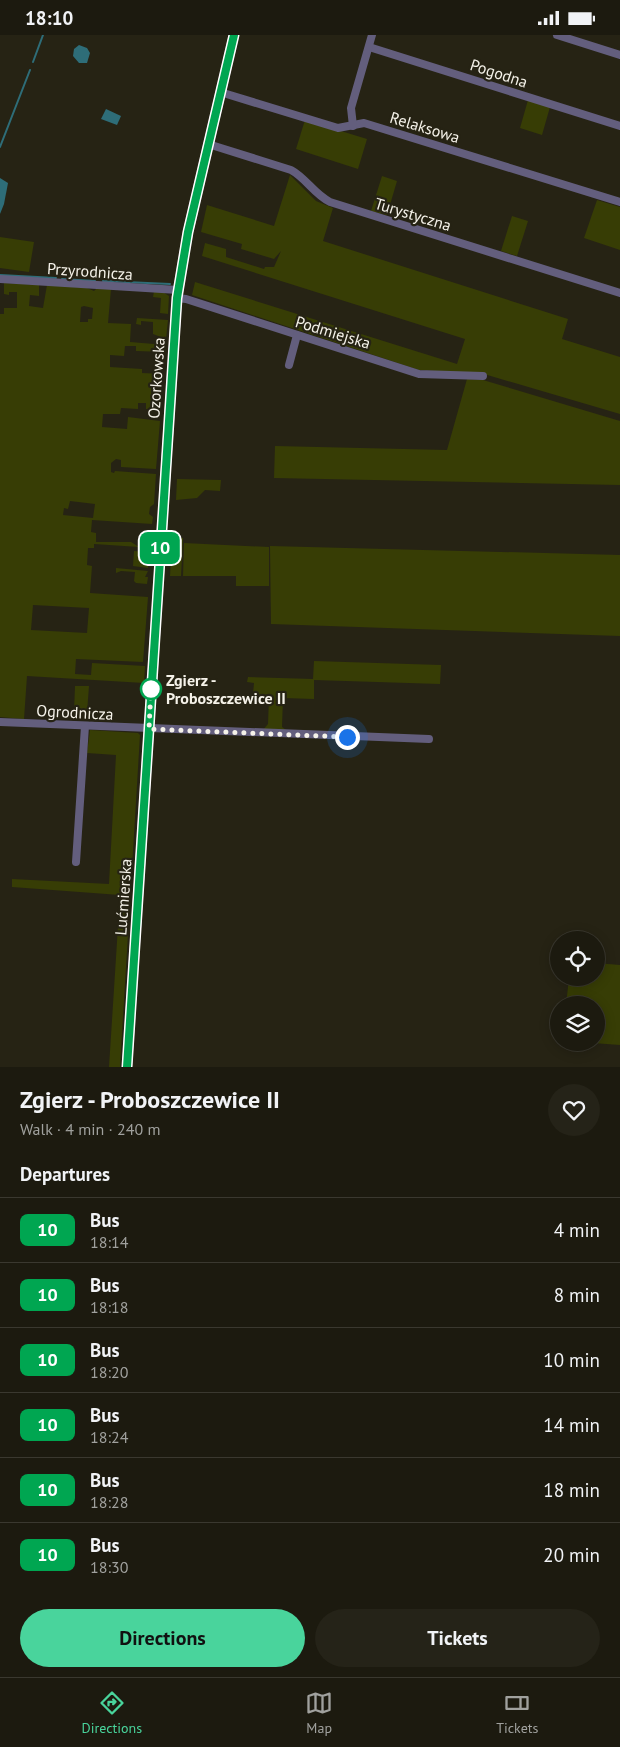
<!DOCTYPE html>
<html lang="en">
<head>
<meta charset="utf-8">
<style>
  :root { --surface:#1c1a0f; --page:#252318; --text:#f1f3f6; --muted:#a0a19e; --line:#3a382f; --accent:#49d49c }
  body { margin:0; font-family:"PT Sans",sans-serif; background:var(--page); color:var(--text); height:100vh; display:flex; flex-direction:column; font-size:19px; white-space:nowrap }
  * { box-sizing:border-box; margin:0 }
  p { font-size:16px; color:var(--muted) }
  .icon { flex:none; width:28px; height:28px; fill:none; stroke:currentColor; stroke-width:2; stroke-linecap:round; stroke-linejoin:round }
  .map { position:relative; height:1032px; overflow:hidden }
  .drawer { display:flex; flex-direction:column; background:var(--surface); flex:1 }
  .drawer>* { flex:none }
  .badge { padding:0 10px; border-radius:8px; font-size:18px; line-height:32px }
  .tools { position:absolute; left:550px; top:896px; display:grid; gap:10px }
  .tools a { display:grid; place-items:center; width:55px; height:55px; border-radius:50%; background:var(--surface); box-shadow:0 2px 12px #0003,0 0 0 1px var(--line); font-size:25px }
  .you { position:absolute; width:25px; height:25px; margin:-12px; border:4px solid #fff; border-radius:50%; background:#1a73e8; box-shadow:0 0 0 8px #1a73e833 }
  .map>.badge { position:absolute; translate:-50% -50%; box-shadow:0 0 0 2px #fff }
  h2 { padding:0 20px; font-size:19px; line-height:45px }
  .round { display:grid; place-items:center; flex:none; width:52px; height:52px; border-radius:26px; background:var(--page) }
  .headline { display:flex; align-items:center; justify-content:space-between; height:85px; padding:0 20px }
  h1 { font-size:24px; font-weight:600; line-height:38px }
  .button { display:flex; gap:10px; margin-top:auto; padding:10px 20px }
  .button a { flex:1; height:58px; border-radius:30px; background:var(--accent); color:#111; font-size:20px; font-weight:600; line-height:58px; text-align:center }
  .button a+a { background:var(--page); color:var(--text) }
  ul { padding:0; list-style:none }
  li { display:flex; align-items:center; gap:15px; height:65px; padding:0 20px; border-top:1px solid var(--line) }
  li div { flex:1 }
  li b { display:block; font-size:19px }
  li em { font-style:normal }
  li .badge { min-width:55px; font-weight:700; text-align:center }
  .status { display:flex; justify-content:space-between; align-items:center; height:35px; padding:0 25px; background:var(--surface); direction:ltr }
  .status svg { height:14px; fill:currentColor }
  .tab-bar { display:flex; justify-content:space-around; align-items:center; height:70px; border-top:1px solid var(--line); background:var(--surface); font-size:14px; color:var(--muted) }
  .tab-bar a { display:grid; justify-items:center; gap:2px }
  .tab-bar .selected { color:var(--accent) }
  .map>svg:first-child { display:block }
  .green { fill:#373d05; fill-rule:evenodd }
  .water { fill:#2e6d78 }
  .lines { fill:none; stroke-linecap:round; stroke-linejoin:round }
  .stream { stroke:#2e6d78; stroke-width:2 }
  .minor { stroke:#635e7d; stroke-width:8 }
  .major { stroke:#a498d9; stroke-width:10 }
  .line-casing { stroke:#fff; stroke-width:11 }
  .line { stroke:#00a651; stroke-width:8 }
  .walk { stroke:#f5f2e9; stroke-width:5; stroke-dasharray:0 9 }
  .stop-dot { fill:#fff; stroke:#00a651; stroke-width:2.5 }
  .labels { text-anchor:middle; stroke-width:4.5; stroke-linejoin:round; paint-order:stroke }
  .street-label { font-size:16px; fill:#f5f2e9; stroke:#262314 }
  .stop-label { font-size:16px; font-weight:bold; fill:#f5f2e9; stroke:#262314; text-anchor:start }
</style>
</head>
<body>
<div class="status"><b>18:10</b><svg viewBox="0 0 49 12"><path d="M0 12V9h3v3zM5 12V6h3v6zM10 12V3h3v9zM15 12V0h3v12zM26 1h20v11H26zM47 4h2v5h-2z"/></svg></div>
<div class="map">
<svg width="620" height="1032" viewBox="0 0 620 1032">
  <rect width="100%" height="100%" fill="#262314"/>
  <!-- green -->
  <g class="green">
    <polygon points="528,65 550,72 542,100 520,93"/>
    <polygon points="305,85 367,104 358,134 296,114"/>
    <polygon points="290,140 316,166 333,173 323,206 568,284 562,304 620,322 620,379 484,339 419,335 192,260 195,247 457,329 465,304 202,221 205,208 226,214 226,222 264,234 265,232 274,232 281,216 274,224 241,214 242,209 201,197 207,170 274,191"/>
    <polygon points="382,141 397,146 387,180 371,176"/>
    <polygon points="597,165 620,172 620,215 584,203"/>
    <polygon points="512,181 528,186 517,221 501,216"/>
    <polygon points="0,202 34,207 29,237 0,233"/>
    <path d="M4,248L39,250V261L30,260L29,271L43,273L47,250L87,253L94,256L97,253L111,254L108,288L131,289L130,307L166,310L165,317L136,316V311H125L124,321L110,320V332L142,334V338L163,339L161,374H146V368H138V374L121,373L120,379H103L102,392L127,394L128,382L160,386L156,434L121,432V425L116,424L111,428V437L114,438L115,436L156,439L154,469L150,472L149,479L153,482L152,489L92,485L91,497L96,498V507H131L139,512L94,509V513H88L87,530L92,531L90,558L148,562L143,627L76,624L75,639L91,640L92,628L145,631L144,648L27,641L24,684L0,682V279H4V273H17V257H9V260L4,259ZM84,271L93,273L92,284H88V287H80L81,272ZM70,466L95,469L93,483L63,480L64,473L68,474ZM33,570L89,573L87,598L31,595Z"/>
    <polygon points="154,256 163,257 169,261 168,279 160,278 161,263 153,262"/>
    <polygon points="137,283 168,285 166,304 153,299 153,287 141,286 141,290 136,289"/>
    <polygon points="467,344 483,345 620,386 620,450 274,443 275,411 447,415"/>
    <polygon points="177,444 221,445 220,456 205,455 197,463 176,465"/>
    <polygon points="172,503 183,503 181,541 170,541"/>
    <polygon points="184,508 269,512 269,551 236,551 236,541 183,541"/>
    <polygon points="270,511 620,520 620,601 271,589"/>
    <polygon points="134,516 149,517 148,533 133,531"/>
    <polygon points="116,533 148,536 145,542 148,542 147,549 136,548 134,546 135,537 121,536 116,538"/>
    <polygon points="314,626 441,630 440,649 314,645 314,664 283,663 282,692 289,697 262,696 268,689 269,662 247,661 247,659 253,659 254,648 247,647 248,642 313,644"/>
    <polygon points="75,651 89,651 87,678 74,677"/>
    <polygon points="90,695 138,698 140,700 120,1032 109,1032 120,860 12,852 12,844 109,849 116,720 87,718"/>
    <polygon points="596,928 620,930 620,1010 593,1008 596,1008 596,970 566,970 569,943 596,942"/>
  </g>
  <!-- water -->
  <g class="water">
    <polygon points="79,10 87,13 90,18 87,28 79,28 73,21 74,14"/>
    <polygon points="106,74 121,81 117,90 101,84"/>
    <polygon points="0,143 8,148 4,169 0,179"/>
  </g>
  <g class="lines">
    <!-- stream -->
    <g class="stream">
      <polyline points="33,27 43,0"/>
      <polyline points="0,112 30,35"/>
      <polyline points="0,240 56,243"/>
      <polyline points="62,244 95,246"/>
      <polyline points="103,246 170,249"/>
    </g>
    <!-- minor -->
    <g class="minor">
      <polyline points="557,0 620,20"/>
      <polyline points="369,12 620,91"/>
      <polyline points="220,57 338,93 364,88 620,167"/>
      <polyline points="353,91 351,73 372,0"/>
      <path d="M208,109L291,135C306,143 314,159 330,167L620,258"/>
      <polyline points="0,244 178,255"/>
      <polyline points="177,263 186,264 419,339 483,341"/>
      <polyline points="289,330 297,300"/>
      <polyline points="0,687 429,704"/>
      <polyline points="76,827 85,691"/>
    </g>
    <!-- major -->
    <polyline class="major" points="127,1032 177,263 188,197 234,0"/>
  </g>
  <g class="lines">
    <!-- line casing -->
    <g class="line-casing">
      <polyline id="line" points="127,1032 177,263 188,197 234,0"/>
    </g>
    <!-- line -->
    <use href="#line" class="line"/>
    <!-- walk -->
    <polyline class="walk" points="151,654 149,694 347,702"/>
  </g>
  <!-- markers -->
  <circle class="stop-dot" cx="151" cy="654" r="10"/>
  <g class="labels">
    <!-- street labels -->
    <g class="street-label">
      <text transform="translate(499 38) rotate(18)" y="6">Pogodna</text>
      <text transform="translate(425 92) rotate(17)" y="6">Relaksowa</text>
      <text transform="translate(413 179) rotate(17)" y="6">Turystyczna</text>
      <text transform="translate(90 236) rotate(4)" y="6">Przyrodnicza</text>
      <text transform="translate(333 297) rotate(17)" y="6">Podmiejska</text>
      <text transform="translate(156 343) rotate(-86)" y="6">Ozorkowska</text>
      <text transform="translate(75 677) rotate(3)" y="6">Ogrodnicza</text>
      <text transform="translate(123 862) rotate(-86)" y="6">Lućmierska</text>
    </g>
    <!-- stop labels -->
    <g class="stop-label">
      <text x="166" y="651">Zgierz -<tspan x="166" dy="18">Proboszczewice II</tspan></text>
    </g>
  </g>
</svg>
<div class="tools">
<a><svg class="icon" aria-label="locate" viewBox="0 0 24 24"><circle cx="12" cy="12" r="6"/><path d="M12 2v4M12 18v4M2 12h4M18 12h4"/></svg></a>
<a><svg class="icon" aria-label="layers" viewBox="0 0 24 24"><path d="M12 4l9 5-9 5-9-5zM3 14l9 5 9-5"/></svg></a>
</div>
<div class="you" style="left:347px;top:702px"></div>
<b class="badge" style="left:160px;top:513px;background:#00a651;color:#fff">10</b>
</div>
<section class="drawer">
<div class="headline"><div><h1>Zgierz - Proboszczewice II</h1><p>Walk · 4 min · 240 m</p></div><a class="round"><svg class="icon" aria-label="heart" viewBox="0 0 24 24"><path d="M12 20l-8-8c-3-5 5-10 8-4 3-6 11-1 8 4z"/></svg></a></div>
<h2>Departures</h2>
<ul>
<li><span class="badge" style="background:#00a651;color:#fff">10</span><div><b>Bus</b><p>18:14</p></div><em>4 min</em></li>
<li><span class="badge" style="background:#00a651;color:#fff">10</span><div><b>Bus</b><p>18:18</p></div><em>8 min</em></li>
<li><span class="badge" style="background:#00a651;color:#fff">10</span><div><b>Bus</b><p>18:20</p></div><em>10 min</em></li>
<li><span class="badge" style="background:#00a651;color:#fff">10</span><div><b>Bus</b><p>18:24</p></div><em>14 min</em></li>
<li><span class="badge" style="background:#00a651;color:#fff">10</span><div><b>Bus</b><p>18:28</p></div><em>18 min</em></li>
<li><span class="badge" style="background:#00a651;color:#fff">10</span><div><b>Bus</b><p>18:30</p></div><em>20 min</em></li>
</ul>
<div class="button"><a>Directions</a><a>Tickets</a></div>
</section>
<nav class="tab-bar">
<a class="selected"><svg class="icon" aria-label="directions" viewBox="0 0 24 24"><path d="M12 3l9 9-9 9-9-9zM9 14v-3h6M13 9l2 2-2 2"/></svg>Directions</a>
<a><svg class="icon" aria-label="map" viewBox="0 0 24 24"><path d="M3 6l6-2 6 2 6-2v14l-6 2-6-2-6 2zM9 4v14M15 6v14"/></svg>Map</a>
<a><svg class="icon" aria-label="tickets" viewBox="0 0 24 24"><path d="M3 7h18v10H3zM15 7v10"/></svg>Tickets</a>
</nav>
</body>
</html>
